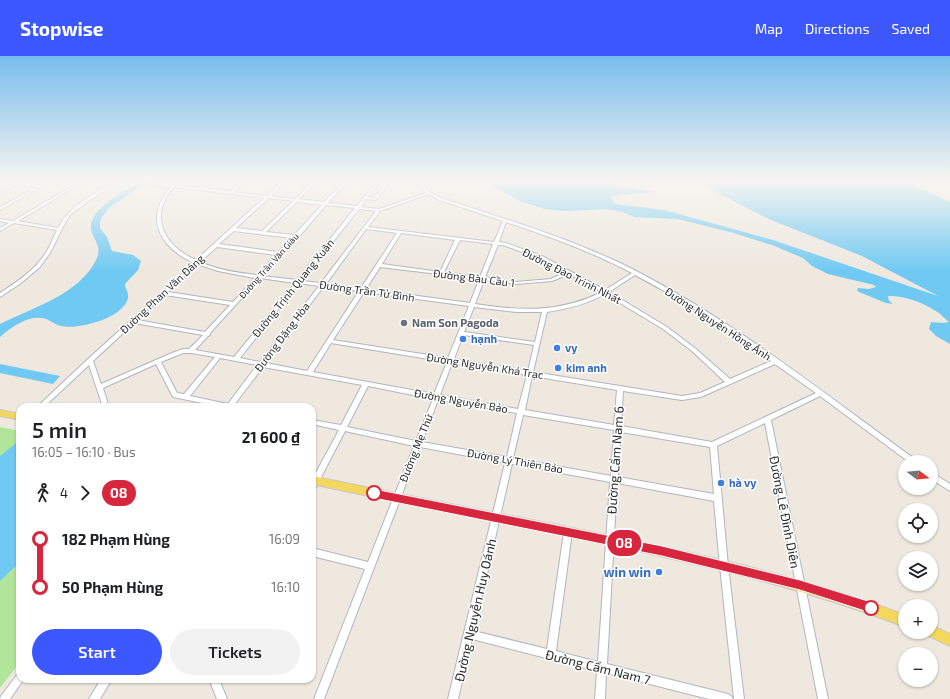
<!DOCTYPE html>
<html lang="en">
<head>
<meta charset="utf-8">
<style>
  :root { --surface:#fff; --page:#f2f2f2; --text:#202124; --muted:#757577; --accent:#3c57fe }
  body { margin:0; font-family:"Exo 2",sans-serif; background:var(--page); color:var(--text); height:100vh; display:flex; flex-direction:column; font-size:15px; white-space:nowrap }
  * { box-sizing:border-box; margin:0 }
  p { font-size:13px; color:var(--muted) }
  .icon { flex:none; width:22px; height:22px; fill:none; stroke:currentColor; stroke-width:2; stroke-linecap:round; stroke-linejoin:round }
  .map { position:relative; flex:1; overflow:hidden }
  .details { position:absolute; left:16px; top:347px; width:300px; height:280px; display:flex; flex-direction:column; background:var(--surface); border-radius:12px; box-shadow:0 1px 3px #0004 }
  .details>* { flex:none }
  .badge { padding:0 8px; border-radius:13px; font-size:14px; line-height:26px }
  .needle { width:26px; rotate:106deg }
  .controls { position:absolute; left:898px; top:399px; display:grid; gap:8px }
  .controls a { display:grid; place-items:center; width:40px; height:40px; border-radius:50%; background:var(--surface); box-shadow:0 1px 3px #0004; font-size:20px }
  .map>.badge { position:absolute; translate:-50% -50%; box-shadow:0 0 0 2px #fff }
  .legs { display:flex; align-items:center; gap:6px; height:44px; padding:0 16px; font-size:13px }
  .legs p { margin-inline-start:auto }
  .overview { display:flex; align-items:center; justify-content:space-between; height:68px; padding:0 16px }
  h1 { font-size:22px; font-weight:600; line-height:30px }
  .primary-button { display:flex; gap:8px; margin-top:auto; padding:8px 16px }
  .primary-button a { flex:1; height:46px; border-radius:24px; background:var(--accent); color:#fff; font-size:16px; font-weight:600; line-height:46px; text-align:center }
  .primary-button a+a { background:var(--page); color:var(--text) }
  ul { padding:0 16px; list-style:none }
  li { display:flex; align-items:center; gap:14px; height:48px; font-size:15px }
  li i { display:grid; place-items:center; width:6px; height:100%; margin:0 5px; background:currentColor }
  li i::after { content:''; width:10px; height:10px; margin:-5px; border:3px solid; border-radius:50%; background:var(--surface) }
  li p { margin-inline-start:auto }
  li:first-child i { background:linear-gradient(#0000 50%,currentColor 0) }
  li:last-child i { background:linear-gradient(currentColor 50%,#0000 0) }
  header { display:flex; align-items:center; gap:24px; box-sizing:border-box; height:56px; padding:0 20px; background:var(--accent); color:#fff }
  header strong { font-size:19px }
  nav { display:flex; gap:22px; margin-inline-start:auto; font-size:14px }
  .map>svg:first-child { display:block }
  .green { fill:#b1e69a }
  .water { fill:#70c9f2 }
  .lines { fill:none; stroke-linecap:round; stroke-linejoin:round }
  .minor-casing { stroke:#b3b4c0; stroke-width:2 }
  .major-casing { stroke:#c8c8c8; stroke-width:2 }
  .minor { fill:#fff; fill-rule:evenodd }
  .major { fill:#f4d85e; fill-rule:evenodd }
  .line-1 { fill:#d7263d; stroke:#fff }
  .worship-dot { fill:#6b7280; stroke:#fff; stroke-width:1.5 }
  .shop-dot { fill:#3f7fe0; stroke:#fff; stroke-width:1.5 }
  .stop-1-dot { fill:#fff; stroke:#d7263d; stroke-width:2 }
  .labels { text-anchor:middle; stroke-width:3; stroke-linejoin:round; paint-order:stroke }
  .far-street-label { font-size:9px; fill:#2d2d2d; stroke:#fff }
  .street-label { font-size:11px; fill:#2d2d2d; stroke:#fff }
  .worship-label { font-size:11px; font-weight:bold; fill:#5b616d; stroke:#fff; text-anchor:start }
  .shop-label { font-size:11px; font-weight:bold; fill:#366cbe; stroke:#fff; text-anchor:start }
  .near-street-label { font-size:13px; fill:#2d2d2d; stroke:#fff }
  .near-shop-label { font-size:13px; font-weight:bold; fill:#366cbe; stroke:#fff; text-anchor:end }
</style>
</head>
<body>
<header>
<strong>Stopwise</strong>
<nav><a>Map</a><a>Directions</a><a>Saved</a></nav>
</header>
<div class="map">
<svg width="950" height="643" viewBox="0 0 950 643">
  <rect width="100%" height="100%" fill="#eee8df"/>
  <!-- green -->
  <polygon class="green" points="0,371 20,375 20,606 0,632"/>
  <!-- water -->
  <g class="water">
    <path d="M491,125H615L616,131L655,136L612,140L611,143L616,148L664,154L773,184L938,240L862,200L771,164L716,136L698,125H905L950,146V288L936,280L929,273L931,266L943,267L949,266C944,262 939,256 934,254C922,246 902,239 888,240L889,245L893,248L886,247L859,236L857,234L858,232L869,233L876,231L874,229L828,218L812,210L803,202L772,189L730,176L678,163L635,161L622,156L606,153L564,155L545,153L522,146L492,130Z"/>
    <path d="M136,128L142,129L109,152L102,161L100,166V172L107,181L112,195L133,199L141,205L138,214L125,228C125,233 129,236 128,242C124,262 78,274 61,270C54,269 49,262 41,262C27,260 10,272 0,281V268C32,252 81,238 97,202C101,192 96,186 92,177C84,156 121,137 136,128Z"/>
    <polygon points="0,308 60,320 53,328 0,317"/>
    <polygon points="20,384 20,399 18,401 18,407 20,410 20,506 0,525 0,400"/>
  </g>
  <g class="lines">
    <!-- minor casing -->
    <g class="minor-casing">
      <g id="minor">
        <polygon points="0,125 40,129 48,125 52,125 0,154 0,151 37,131 18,128 0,138 0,135 14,128 0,126"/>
        <path d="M81,125H85L18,165L58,172C71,148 94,138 116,125H120L89,145L71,158L65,167L50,197L40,211L21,227L0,241V237C15,227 31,217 42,202C49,194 52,184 57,174L14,167L0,175V172L9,167L0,165V163L13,165Z"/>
        <path d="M129,125H139L173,129L176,125H180L176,129L200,132L210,125H214L204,132L230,135L243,125H247L234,136L267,140L283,125H287L271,140L295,143L314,125H318L299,143L324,146L344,125H348L328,147L357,150L377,125H389V127L376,144L366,143L361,151L379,153L426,137L415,125H419L430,136L441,142C502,162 563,180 620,207C725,258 822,336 916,404L917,406H909L820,340L771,364L828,643H818L765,367L717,390L728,510L744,643H734L720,510L714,445L617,427L607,608L728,638L731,640L733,643H709L606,617L605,643H595L597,615L472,583L458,643H448L505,407L420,391L324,643H314L365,513L312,500V492L368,506L414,390L345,375L315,433L312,434V424L339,374L312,368V364L341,369L362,329L263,311L234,349L236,351H222L173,341L156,308L103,332L109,351H103L89,309L44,351H37L88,303L194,207C160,192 143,161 171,131L131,126ZM380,126L385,127L374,142L368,141ZM174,131L264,142L196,204C164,190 148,160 174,131ZM429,138L439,144L503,165L494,186L368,171L380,155ZM269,142L293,145L262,175L236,172ZM297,146L322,149L294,179L266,176ZM326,149L355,152L297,224L262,220L298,182ZM359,153L376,155L321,227L302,225ZM506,166C549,180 592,196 632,217L605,234L542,200L506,187L499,186ZM366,173L397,177L361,232L326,228ZM234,175L292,182L278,196L219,188ZM401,177L455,184L440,216L382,208ZM460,184L493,188L480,221L444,216ZM498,189H503L538,202L565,216L551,223L516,226L485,221ZM217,191L276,199L257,219C238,217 218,214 200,206ZM197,208L218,215L255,222L233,246L168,236ZM380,211L439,218L441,219H443L479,224L470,247L366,233ZM569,218L602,236C560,257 520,255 475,248L484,224L516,228L552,225ZM635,219C683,244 728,273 771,305L730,323L696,293L667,271L609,236ZM260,222L295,227L234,301L195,294L208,280L210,279V277ZM299,227L319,230L260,306L240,302ZM324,230L359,235L307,315L266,307ZM364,236L469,250L448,302L333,284ZM605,238L663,273L692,295L725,326L700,337L682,340L533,316L547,256C568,253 587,248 605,238ZM165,239L230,249L205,276L137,264ZM474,251L516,256H542L535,286L464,276ZM134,267L203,279L189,293H183L172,297L101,328L93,305ZM463,279L534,289L528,315L454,303ZM331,287L447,306L434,338L313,316ZM183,297H191L215,301L184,338L177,337L161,306ZM220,302L257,309L228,348L190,340ZM452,307L527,319L518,353L440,339ZM775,308L816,337L712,386L621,370L623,335L682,344L701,341ZM532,320L617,334L614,369L525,354ZM368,330L433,343L416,385L347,371ZM438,344L517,357L507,401L422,386ZM523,359L614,374L611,420L513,402ZM621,376L710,391L714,438L618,421ZM512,408L610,426L598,606L556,595L572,476L571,474L568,472L565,474L564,476L547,593L474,575Z"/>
        <polygon points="931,416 950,428 950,435 931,423"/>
        <polygon points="20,617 20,623 24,623 10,643 0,643 1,640 17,619"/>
        <polygon points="101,623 112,623 100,643 89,643"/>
        <polygon points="209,623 219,623 227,643 217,643"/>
      </g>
    </g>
    <!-- major casing -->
    <g class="major-casing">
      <g id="major">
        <polygon points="0,354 20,358 20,364 0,360"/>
        <path d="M312,420C397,438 482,454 567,471C682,494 796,518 905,559V571C794,528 678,503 562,479C478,462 395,446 312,428Z"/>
        <polygon points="931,569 950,578 950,590 927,579 926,576 931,576"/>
      </g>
    </g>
    <!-- minor -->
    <use href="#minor" class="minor"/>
    <!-- major -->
    <use href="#major" class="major"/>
  </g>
  <!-- sky -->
  <linearGradient id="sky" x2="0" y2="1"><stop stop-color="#78bcec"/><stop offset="0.58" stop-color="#f7f5f1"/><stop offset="1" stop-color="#f7f5f1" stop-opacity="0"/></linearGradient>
  <rect width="950" height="215" fill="url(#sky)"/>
  <!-- line-1 -->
  <polygon class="line-1" points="374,433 662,490 800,524 871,546 875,548 877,552 875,555 871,557 800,534 662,500 374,442 370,440 369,437 370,435"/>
  <!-- markers -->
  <circle class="worship-dot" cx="404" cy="267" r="4"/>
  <g class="shop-dot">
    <circle cx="463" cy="283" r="4"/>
    <circle cx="557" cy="292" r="4"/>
    <circle cx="558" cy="312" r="4"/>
    <circle cx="721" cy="427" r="4"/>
    <circle cx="659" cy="516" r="4"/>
  </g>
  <g class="stop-1-dot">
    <circle cx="374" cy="437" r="7"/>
    <circle cx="871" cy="552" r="7"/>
  </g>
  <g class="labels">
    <!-- far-street labels -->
    <g class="far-street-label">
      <text transform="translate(269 210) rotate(-48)" y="3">Đường Trần Văn Giàu</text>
    </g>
    <!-- street labels -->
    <g class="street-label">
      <text transform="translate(572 220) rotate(27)" y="4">Đường Đào Trinh Nhất</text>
      <text transform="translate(474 222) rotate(7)" y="4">Đường Bàu Cầu 1</text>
      <text transform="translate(293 232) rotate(-51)" y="4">Đường Trịnh Quang Xuân</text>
      <text transform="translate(367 235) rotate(8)" y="4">Đường Trần Tử Bình</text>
      <text transform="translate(162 238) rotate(-43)" y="4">Đường Phan Văn Đáng</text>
      <text transform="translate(718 268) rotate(33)" y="4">Đường Nguyễn Hồng Ánh</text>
      <text transform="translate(282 281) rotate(-53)" y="4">Đường Đặng Hòa</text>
      <text transform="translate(485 310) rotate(9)" y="4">Đường Nguyễn Khả Trạc</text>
      <text transform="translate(461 345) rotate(10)" y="4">Đường Nguyễn Bảo</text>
      <text transform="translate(416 392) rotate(-68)" y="4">Đường Mẹ Thứ</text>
      <text transform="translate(515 405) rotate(10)" y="4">Đường Lý Thiên Bảo</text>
    </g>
    <!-- worship labels -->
    <g class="worship-label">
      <text x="412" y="271">Nam Son Pagoda</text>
    </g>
    <!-- shop labels -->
    <g class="shop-label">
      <text x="471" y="287">hạnh</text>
      <text x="565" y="296">vy</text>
      <text x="566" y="316">kim anh</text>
      <text x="729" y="431">hà vy</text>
    </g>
    <!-- near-street labels -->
    <g class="near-street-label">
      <text transform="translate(615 404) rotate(-86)" y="5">Đường Cẩm Nam 6</text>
      <text transform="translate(785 456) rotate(79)" y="5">Đường Lê Đình Diên</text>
      <text transform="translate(475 554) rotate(-77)" y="5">Đường Nguyễn Huy Oánh</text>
      <text transform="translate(598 611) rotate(14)" y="5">Đường Cẩm Nam 7</text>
    </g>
    <!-- near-shop labels -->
    <g class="near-shop-label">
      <text x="651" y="521">win win</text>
    </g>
  </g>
</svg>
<div class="controls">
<a><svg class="needle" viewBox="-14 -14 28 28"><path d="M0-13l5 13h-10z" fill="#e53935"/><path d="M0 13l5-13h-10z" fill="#757577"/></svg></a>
<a><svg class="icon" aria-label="locate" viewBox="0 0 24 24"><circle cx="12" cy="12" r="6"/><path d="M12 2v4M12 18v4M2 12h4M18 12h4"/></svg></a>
<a><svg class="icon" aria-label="layers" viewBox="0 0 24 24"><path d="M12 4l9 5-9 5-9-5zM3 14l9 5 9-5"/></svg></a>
<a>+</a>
<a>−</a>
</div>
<b class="badge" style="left:624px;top:487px;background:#d7263d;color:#fff">08</b>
<section class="details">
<div class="overview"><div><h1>5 min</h1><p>16:05 – 16:10 · Bus</p></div><b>21 600 ₫</b></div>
<div class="legs"><svg class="icon" aria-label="walk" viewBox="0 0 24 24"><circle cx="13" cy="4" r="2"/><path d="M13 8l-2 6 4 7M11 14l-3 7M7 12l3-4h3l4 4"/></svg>4<svg class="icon" aria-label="forward" viewBox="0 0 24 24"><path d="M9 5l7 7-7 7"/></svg><b class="badge" style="background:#d7263d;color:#fff">08</b></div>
<ul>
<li><i style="color:#d7263d"></i><b>182 Phạm Hùng</b><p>16:09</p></li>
<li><i style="color:#d7263d"></i><b>50 Phạm Hùng</b><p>16:10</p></li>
</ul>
<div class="primary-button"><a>Start</a><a>Tickets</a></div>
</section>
</div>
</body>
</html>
